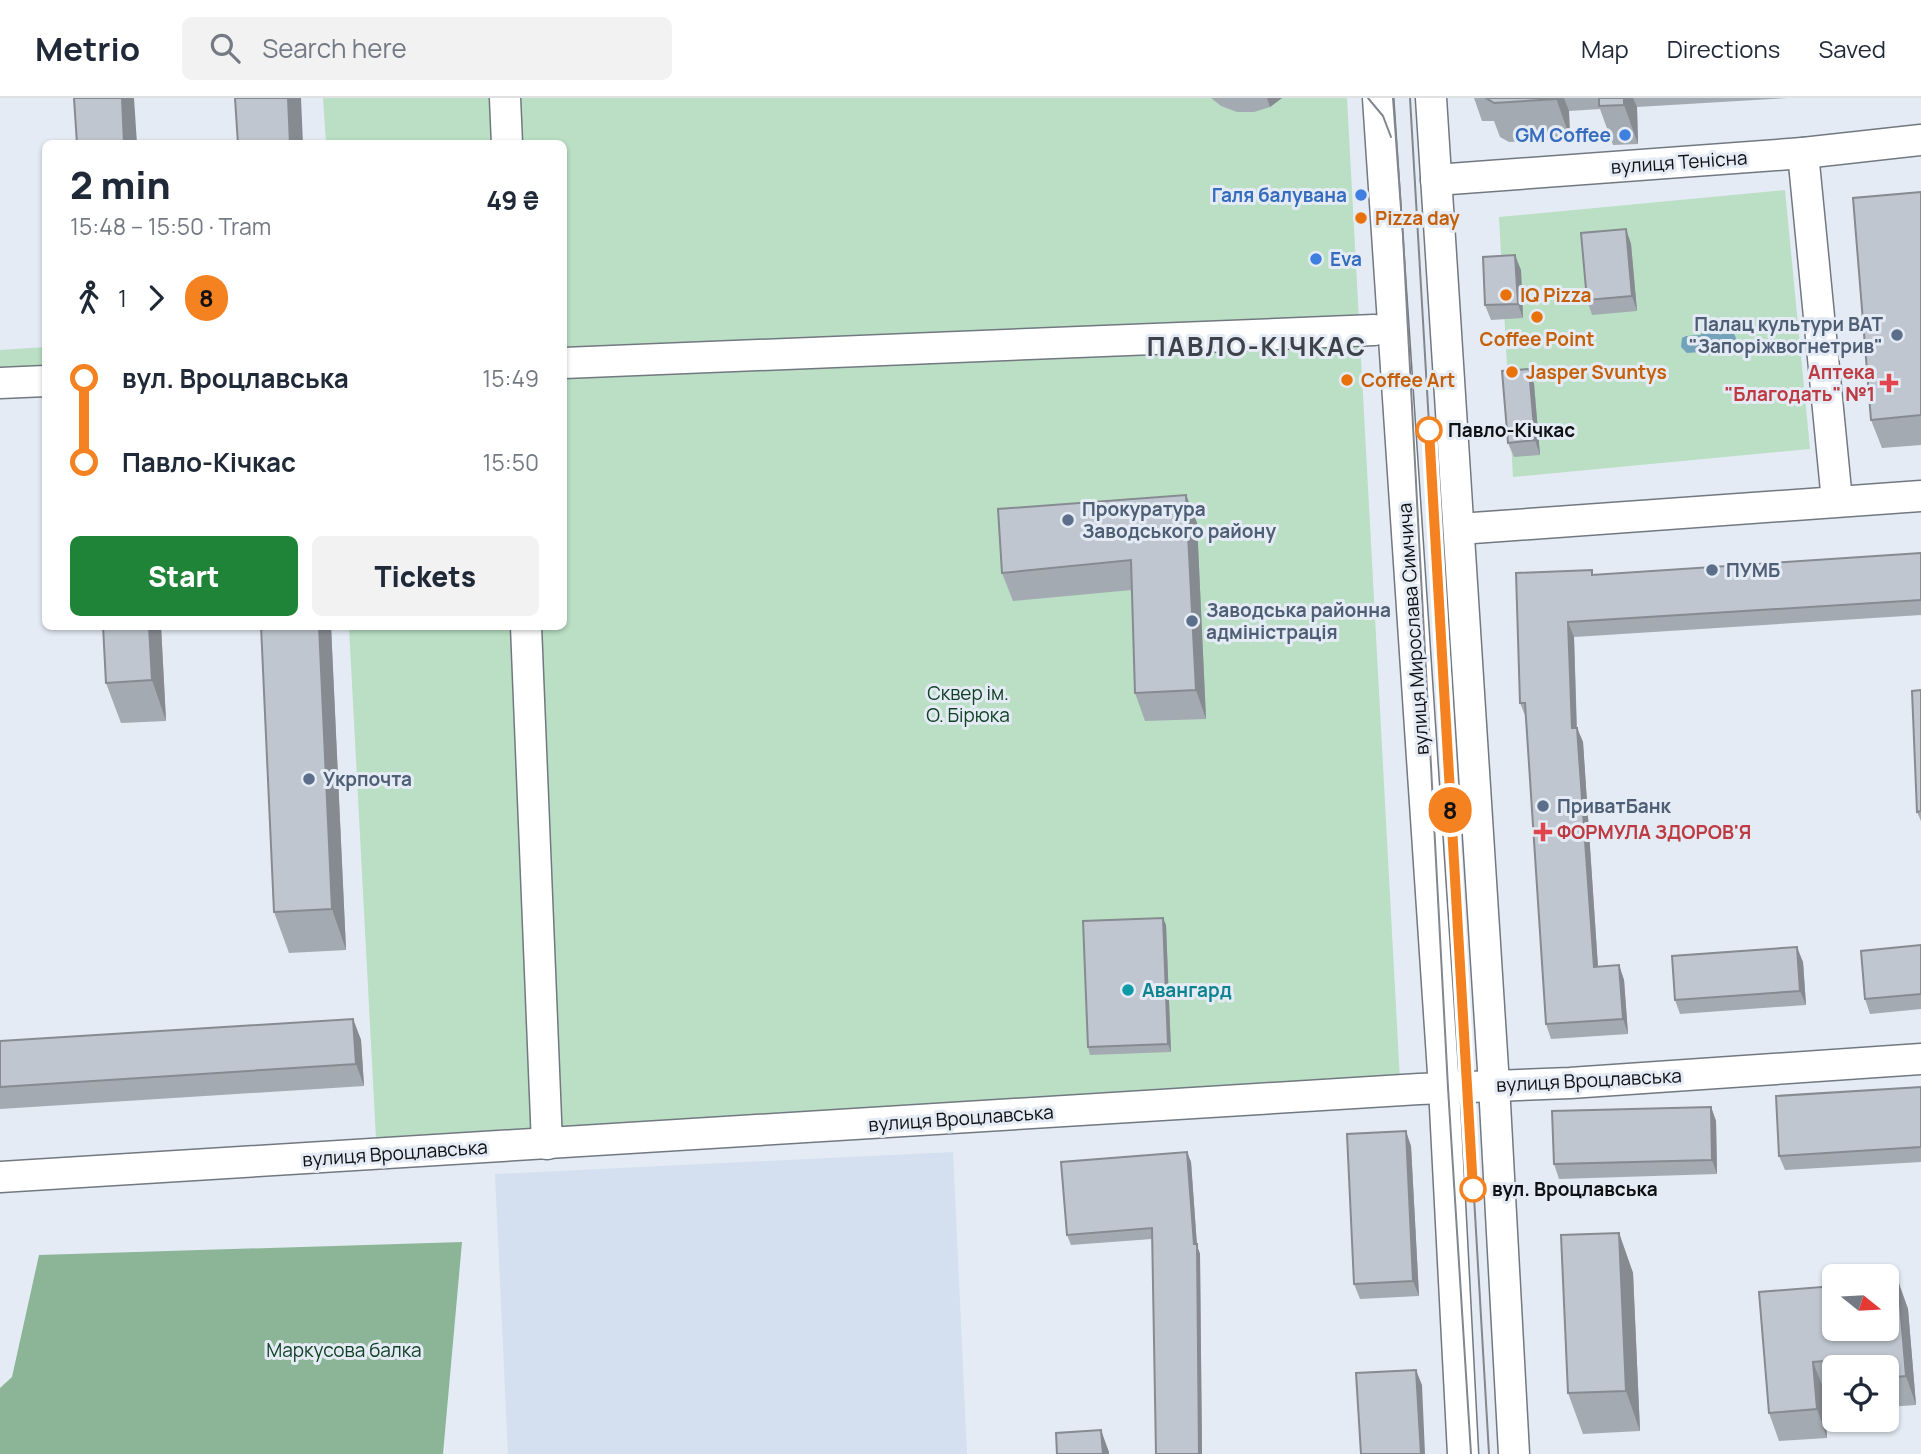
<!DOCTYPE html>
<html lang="en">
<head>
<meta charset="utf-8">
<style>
  :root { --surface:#fff; --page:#f2f2f3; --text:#1f2937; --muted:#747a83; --line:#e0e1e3; --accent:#1f8438 }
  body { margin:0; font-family:Manrope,sans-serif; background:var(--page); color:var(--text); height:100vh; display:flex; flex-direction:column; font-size:26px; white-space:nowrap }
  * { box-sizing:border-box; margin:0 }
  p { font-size:23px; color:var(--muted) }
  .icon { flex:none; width:38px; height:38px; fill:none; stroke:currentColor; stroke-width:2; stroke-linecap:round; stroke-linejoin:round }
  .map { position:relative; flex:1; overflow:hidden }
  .drawer { position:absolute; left:42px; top:42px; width:525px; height:490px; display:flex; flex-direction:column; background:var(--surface); border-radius:10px; box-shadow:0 2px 5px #0004 }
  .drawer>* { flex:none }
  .badge { padding:0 14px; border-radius:23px; font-size:24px; line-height:46px }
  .needle { width:46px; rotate:108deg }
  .tools { position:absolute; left:1822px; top:1166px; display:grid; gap:14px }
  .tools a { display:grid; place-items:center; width:77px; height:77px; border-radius:10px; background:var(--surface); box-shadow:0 2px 5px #0004; font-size:35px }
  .map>.badge { position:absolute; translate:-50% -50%; box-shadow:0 0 0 4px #fff }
  .legs { display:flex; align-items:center; gap:10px; height:77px; padding:0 28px; font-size:23px }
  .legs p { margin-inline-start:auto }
  .summary { display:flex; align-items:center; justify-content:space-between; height:119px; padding:0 28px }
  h1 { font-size:38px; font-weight:800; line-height:52px }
  .button { display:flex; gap:14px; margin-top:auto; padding:14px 28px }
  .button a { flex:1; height:80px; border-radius:10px; background:var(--accent); color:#fff; font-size:28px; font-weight:800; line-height:80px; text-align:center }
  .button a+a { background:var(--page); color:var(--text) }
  ul { padding:0 28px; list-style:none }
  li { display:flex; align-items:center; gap:24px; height:84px; font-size:26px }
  li i { display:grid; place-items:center; width:10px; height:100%; margin:0 9px; background:currentColor }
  li i::after { content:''; width:18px; height:18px; margin:-9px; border:5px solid; border-radius:50%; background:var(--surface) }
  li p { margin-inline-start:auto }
  li:first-child i { background:linear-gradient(#0000 50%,currentColor 0) }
  li:last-child i { background:linear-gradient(currentColor 50%,#0000 0) }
  header { display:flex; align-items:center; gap:42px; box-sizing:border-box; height:98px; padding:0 35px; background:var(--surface); border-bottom:2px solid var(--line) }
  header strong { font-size:33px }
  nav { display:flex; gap:38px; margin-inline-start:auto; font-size:24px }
  .search { width:490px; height:63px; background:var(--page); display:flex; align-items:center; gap:18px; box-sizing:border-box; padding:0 24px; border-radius:10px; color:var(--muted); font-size:26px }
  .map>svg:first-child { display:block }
  .built { fill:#d4dfef }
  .green { fill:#badfc4 }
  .forest { fill:#8cb597 }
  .water { fill:#73a3ba }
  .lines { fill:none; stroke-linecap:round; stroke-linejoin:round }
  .minor-casing { stroke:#727880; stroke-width:33 }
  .minor { stroke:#fff; stroke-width:30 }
  .tram { stroke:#82868d; stroke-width:2 }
  .wall { fill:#a4aab2 }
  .shaded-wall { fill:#868b91 }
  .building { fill:#bfc6cf; stroke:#868b91; stroke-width:2 }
  .line-1-casing { stroke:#fff; stroke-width:16 }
  .line-1 { stroke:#f58220; stroke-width:10 }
  .shop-dot { fill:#3f7fe0; stroke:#e4ebf4; stroke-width:2.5 }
  .food-dot { fill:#e8710a; stroke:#e4ebf4; stroke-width:2.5 }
  .service-dot { fill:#5c6f8a; stroke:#e4ebf4; stroke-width:2.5 }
  .health-dot { fill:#e0444e; stroke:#e4ebf4; stroke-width:2.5 }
  .stop-1-dot { fill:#fff; stroke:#f58220; stroke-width:3.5 }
  .culture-dot { fill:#0f9aa8; stroke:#e4ebf4; stroke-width:2.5 }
  .labels { text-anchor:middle; stroke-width:6; stroke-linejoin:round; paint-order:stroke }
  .shop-label { font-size:19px; font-weight:bold; fill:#366cbe; stroke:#e4ebf4; text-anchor:end }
  .street-label { font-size:19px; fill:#0e1013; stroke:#e4ebf4 }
  .food-label { font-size:19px; font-weight:bold; fill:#c56008; stroke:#e4ebf4; text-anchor:start }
  .service-label { font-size:19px; font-weight:bold; fill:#4e5e75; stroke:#e4ebf4; text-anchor:start }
  .health-label { font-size:19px; font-weight:bold; fill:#be3a42; stroke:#e4ebf4; text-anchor:end }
  .stop-label { font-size:19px; font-weight:bold; fill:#0e1013; stroke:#e4ebf4; text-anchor:start }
  .park-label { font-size:19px; fill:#0e3f22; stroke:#e4ebf4 }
  .culture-label { font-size:19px; font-weight:bold; fill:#0d838f; stroke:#e4ebf4; text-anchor:start }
  .district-label { font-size:26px; font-weight:bold; letter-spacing:2px; fill:#3d424a; stroke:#e4ebf4 }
</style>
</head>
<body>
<header>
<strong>Metrio</strong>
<div class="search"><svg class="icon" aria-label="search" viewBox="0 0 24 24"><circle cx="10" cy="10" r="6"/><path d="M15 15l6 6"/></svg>Search here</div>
<nav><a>Map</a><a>Directions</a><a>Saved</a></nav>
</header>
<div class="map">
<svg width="1921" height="1356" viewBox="0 0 1921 1356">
  <rect width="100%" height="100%" fill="#e4ebf4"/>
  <!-- built -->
  <polygon class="built" points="953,1054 967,1356 508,1356 495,1076"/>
  <!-- green -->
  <g class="green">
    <polygon points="323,0 1347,0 1400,983 376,1041 349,529 564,528 564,46 326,45"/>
    <polygon points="1785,92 1810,351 1513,379 1499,119"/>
    <polygon points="45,249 45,299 0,301 0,252"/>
  </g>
  <!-- forest -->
  <polygon class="forest" points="462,1144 443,1356 0,1356 0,1290 12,1279 39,1157"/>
  <!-- water -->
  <polygon class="water" points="1705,232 1714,236 1734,236 1736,240 1734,248 1709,257 1701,254 1687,255 1681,249 1682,240 1686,238 1700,237"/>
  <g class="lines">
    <!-- minor casing -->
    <g class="minor-casing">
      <g id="minor">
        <polyline points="505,0 507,46"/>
        <polyline points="1378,0 1444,990 1463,1356"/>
        <polyline points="1431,0 1494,987 1514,1356"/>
        <polyline points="1803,55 1837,403"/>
        <polyline points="1436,82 1803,55 1921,42"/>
        <polyline points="564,265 1374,232"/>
        <polyline points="0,285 46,283"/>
        <polyline points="1459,431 1921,398"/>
        <polyline points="526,528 547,1046"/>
        <polyline points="0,1079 1419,991 1570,985 1921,961"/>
      </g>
    </g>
    <!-- minor -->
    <use href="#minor" class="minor"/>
    <!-- tram -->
    <g class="tram">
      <polyline points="1368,0 1383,18 1391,39"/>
      <polyline points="1393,0 1403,138 1448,990 1471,1356"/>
      <polyline points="1410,0 1489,1356"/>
    </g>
  </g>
  <!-- wall -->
  <g class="wall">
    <polygon points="1211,0 1282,0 1270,9 1254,14 1237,14 1221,8"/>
    <polygon points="1474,0 1788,0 1637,9 1638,46 1613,47 1600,11 1569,13 1570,40 1509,44 1500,39 1494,23 1482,23"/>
    <polygon points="1921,94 1921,347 1882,350 1871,322"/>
    <polygon points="1626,131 1631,146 1637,213 1592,217 1587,202"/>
    <polygon points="1521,172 1523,220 1491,222 1485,207"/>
    <polygon points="1529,271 1534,286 1540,357 1514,359 1508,345"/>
    <polygon points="1186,397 1197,425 1206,621 1145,623 1135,595 1132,492 1013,503 1002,475"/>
    <polygon points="1921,455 1921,517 1574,539 1577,630 1583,644 1598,869 1619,867 1624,882 1628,936 1551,941 1546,926 1526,620 1520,605 1594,477"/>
    <polygon points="103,528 161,528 166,623 121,625 106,585"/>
    <polygon points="261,528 331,528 346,852 289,855 274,814"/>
    <polygon points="1921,592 1921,723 1917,714"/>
    <polygon points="1166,827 1171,954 1090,957 1088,949"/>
    <polygon points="1921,847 1921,911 1870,916 1865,901"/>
    <polygon points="1803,864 1806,907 1680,916 1675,902"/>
    <polygon points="353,921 361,942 364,988 0,1011 0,943"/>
    <polygon points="1921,989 1921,1064 1785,1072 1779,1058"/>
    <polygon points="1711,1009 1716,1023 1717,1076 1559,1081 1554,1066"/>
    <polygon points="1411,1048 1419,1198 1360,1201 1354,1186"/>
    <polygon points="1187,1054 1191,1064 1197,1148 1200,1156 1202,1356 1156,1356 1152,1141 1071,1147 1067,1137"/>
    <polygon points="1619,1135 1633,1175 1640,1333 1583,1336 1568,1295"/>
    <polygon points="1898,1183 1908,1211 1916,1307 1886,1309 1886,1269 1834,1269 1834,1291 1824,1292 1827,1340 1779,1343 1769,1315 1759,1194"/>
  </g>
  <!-- shaded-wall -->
  <g class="shaded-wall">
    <polygon points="122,0 134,0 137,46 124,46"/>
    <polygon points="288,0 301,0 303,46 290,46"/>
    <polygon points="1267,0 1282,0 1270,9"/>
    <polygon points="1556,0 1564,0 1569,13 1570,40"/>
    <polygon points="1624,0 1633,0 1637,9 1638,46 1624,7"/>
    <polygon points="1626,131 1631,146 1637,213 1632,198"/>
    <polygon points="1515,157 1521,172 1523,220 1518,206"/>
    <polygon points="1529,271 1534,286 1540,357 1535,342"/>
    <polygon points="1186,397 1197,425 1206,621 1196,592"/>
    <polygon points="1568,524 1574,539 1577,645 1572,630"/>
    <polygon points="149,528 161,528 166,623 152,582"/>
    <polygon points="319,528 331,528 346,852 332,811"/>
    <polygon points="1577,630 1583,644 1599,884 1594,869"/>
    <polygon points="1163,820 1166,827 1171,954 1168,946"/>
    <polygon points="1797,849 1803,864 1806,907 1800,893"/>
    <polygon points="1619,867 1624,882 1628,936 1623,921"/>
    <polygon points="353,921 361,942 364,988 356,966"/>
    <polygon points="1711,1009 1716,1023 1717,1076 1712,1062"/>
    <polygon points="1406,1033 1411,1048 1419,1198 1413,1183"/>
    <polygon points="1187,1054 1191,1064 1197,1148 1200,1156 1202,1356 1199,1356 1194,1146"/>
    <polygon points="1619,1135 1633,1175 1640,1333 1626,1293"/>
    <polygon points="1898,1183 1908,1211 1916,1307 1906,1278"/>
    <polygon points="1813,1264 1824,1292 1827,1340 1817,1311"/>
    <polygon points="1416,1272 1422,1287 1425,1356 1421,1356"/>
    <polygon points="1101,1332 1109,1354 1109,1356 1103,1356"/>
  </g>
  <!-- building -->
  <g class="building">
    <polygon points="74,0 122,0 124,46 77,46"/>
    <polygon points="235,0 288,0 290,46 238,46"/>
    <polygon points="1486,0 1556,0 1556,1 1494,5"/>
    <polygon points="1599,0 1624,0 1624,7 1599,8"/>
    <polygon points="1921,94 1921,317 1871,322 1853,100"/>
    <polygon points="1626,131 1632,198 1587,202 1581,135"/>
    <polygon points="1515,157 1518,206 1485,207 1483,159"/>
    <polygon points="1529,271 1535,342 1508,345 1502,273"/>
    <polygon points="1186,397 1196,592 1135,595 1131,462 1002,475 998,411"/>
    <polygon points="1921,455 1921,502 1568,524 1572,630 1577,630 1594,869 1619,867 1623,921 1546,926 1525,605 1520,605 1516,475 1592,472 1592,477"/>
    <polygon points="103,528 149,528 152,582 106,585"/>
    <polygon points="261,528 319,528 332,811 274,814"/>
    <polygon points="1921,592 1921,713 1917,714 1912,593"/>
    <polygon points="1163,820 1168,946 1088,949 1083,823"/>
    <polygon points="1921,847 1921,896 1865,901 1861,853"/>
    <polygon points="1797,849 1800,893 1675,902 1672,858"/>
    <polygon points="353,921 356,966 0,989 0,943"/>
    <polygon points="1921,989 1921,1049 1779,1058 1776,998"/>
    <polygon points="1711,1009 1712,1062 1554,1066 1552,1013"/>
    <polygon points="1406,1033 1413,1183 1354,1186 1347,1036"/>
    <polygon points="1187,1054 1194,1146 1197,1146 1199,1356 1156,1356 1152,1130 1067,1137 1061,1064"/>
    <polygon points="1619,1135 1626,1293 1568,1295 1561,1137"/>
    <polygon points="1898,1183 1906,1278 1886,1280 1886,1269 1862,1269 1862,1260 1813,1264 1817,1311 1769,1315 1759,1194 1834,1188 1834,1230 1886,1230 1886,1184"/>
    <polygon points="1416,1272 1421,1356 1361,1356 1356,1275"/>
    <polygon points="1101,1332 1103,1356 1057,1356 1056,1335"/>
  </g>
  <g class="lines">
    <!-- line-1 casing -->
    <g class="line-1-casing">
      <polyline id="line-1" points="1429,332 1473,1091"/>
    </g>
    <!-- line-1 -->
    <use href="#line-1" class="line-1"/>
  </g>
  <!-- markers -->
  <g class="shop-dot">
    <circle cx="1625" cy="37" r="7"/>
    <circle cx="1361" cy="97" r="7"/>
    <circle cx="1316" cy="161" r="7"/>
  </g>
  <g class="food-dot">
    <circle cx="1361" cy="120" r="7"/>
    <circle cx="1506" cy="197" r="7"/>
    <circle cx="1537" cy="219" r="7"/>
    <circle cx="1512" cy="274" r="7"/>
    <circle cx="1347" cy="282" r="7"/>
  </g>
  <g class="service-dot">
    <circle cx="1897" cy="237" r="7"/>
    <circle cx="1068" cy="422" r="7"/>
    <circle cx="1712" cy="472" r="7"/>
    <circle cx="1192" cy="523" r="7"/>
    <circle cx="309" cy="681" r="7"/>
    <circle cx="1543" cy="708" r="7"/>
  </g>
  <g class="health-dot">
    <path d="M1885.5 274.5h7v7h7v7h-7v7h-7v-7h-7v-7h7z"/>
    <path d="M1539.5 723.5h7v7h7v7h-7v7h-7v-7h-7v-7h7z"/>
  </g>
  <g class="stop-1-dot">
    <circle cx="1429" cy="332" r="12"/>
    <circle cx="1473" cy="1091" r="12"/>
  </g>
  <circle class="culture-dot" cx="1128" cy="892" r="7"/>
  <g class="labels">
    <!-- shop labels -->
    <g class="shop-label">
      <text x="1611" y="44">GM Coffee</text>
      <text x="1347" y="104">Галя балувана</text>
      <text x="1330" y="168" text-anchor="start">Eva</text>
    </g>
    <!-- street labels -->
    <g class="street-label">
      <text transform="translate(1679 64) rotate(-4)" y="7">вулиця Тенісна</text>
      <text transform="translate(1413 531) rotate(-94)" y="7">вулиця Мирослава Симчича</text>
      <text transform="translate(1589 982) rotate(-3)" y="7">вулиця Вроцлавська</text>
      <text transform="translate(961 1020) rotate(-4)" y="7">вулиця Вроцлавська</text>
      <text transform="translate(395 1055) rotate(-4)" y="7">вулиця Вроцлавська</text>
    </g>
    <!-- food labels -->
    <g class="food-label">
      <text x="1375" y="127">Pizza day</text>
      <text x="1520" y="204">IQ Pіzza</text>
      <text x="1537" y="248" text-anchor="middle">Coffee Point</text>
      <text x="1526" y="281">Jasper Svuntys</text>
      <text x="1361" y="289">Coffee Art</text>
    </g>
    <!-- service labels -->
    <g class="service-label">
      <text x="1883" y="233" text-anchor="end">Палац культури ВАТ<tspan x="1883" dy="22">"Запоріжвогнетрив"</tspan></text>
      <text x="1082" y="418">Прокуратура<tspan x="1082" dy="22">Заводського району</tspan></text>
      <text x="1726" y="479">ПУМБ</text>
      <text x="1206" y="519">Заводська районна<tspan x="1206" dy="22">адміністрація</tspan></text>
      <text x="323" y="688">Укрпочта</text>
      <text x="1557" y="715">ПриватБанк</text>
    </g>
    <!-- health labels -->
    <g class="health-label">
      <text x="1875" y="281">Аптека<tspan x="1875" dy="22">"Благодать" №1</tspan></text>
      <text x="1557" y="741" text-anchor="start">ФОРМУЛА ЗДОРОВ'Я</text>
    </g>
    <!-- stop labels -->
    <g class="stop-label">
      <text x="1448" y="339">Павло-Кічкас</text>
      <text x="1492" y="1098">вул. Вроцлавська</text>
    </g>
    <!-- park labels -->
    <g class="park-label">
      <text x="968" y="602">Сквер ім.<tspan x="968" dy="22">О. Бірюка</tspan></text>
      <text x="344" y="1259">Маркусова балка</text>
    </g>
    <!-- culture labels -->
    <g class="culture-label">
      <text x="1142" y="899">Авангард</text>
    </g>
    <!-- district labels -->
    <g class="district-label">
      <text x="1257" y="258">ПАВЛО-КІЧКАС</text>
    </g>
  </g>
</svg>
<div class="tools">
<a><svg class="needle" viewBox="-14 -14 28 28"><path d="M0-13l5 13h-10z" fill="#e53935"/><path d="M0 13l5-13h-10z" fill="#747a83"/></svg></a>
<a><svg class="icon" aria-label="locate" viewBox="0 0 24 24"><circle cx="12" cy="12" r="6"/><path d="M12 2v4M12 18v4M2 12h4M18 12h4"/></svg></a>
</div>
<b class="badge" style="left:1450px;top:712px;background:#f58220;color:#111">8</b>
<section class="drawer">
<div class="summary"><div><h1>2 min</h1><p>15:48 – 15:50 · Tram</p></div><b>49 ₴</b></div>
<div class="legs"><svg class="icon" aria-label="walk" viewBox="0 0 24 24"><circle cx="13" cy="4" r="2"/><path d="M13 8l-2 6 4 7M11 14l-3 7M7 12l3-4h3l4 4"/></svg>1<svg class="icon" aria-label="forward" viewBox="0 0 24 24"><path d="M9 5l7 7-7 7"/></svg><b class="badge" style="background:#f58220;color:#111">8</b></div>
<ul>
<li><i style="color:#f58220"></i><b>вул. Вроцлавська</b><p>15:49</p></li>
<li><i style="color:#f58220"></i><b>Павло-Кічкас</b><p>15:50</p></li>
</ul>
<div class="button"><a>Start</a><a>Tickets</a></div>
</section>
</div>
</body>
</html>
